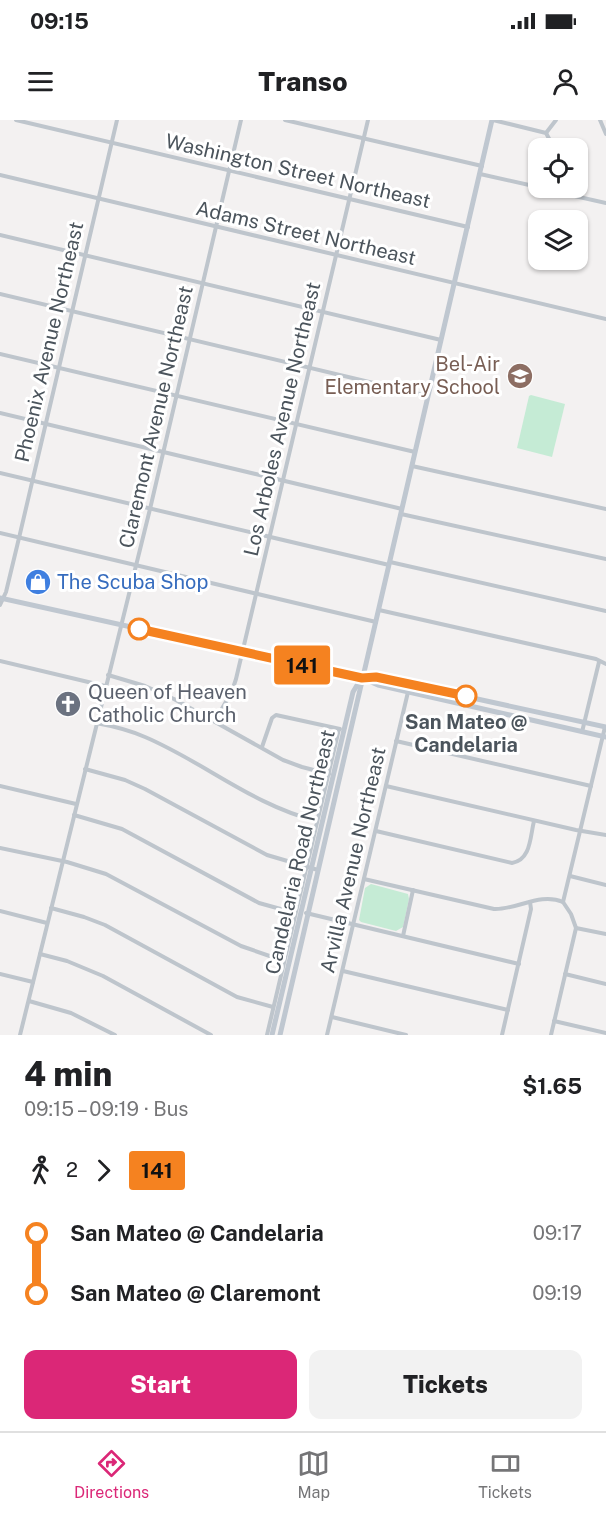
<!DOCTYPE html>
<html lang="en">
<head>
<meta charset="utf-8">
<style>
  :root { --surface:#fff; --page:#f2f2f2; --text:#202124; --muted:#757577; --line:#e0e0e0; --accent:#db2777 }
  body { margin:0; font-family:"Public Sans",sans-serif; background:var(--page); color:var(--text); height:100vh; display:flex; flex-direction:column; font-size:22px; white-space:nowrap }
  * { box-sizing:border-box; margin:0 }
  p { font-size:20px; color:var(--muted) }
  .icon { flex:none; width:33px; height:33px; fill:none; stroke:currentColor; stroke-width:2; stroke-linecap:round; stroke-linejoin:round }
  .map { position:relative; height:915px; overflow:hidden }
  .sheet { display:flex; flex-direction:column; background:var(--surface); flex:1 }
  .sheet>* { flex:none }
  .badge { padding:0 12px; border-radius:4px; font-size:21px; line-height:39px }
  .controls { position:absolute; left:528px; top:18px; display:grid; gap:12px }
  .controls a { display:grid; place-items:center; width:60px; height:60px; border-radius:12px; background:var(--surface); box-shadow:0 2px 4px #0004; font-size:30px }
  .map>.badge { position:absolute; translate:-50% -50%; box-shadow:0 0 0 3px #fff }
  .legs { display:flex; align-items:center; gap:9px; height:66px; padding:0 24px; font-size:20px }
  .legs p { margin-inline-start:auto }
  .head { display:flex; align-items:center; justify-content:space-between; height:102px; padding:0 24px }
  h1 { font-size:33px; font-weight:800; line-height:45px }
  .button { display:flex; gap:12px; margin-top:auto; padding:12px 24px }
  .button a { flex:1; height:69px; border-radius:12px; background:var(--accent); color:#fff; font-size:24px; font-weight:800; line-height:69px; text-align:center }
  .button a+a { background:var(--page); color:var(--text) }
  ul { padding:0 24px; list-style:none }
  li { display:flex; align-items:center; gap:21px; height:60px; font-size:22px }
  li i { display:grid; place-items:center; width:9px; height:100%; margin:0 8px; background:currentColor }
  li i::after { content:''; width:15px; height:15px; margin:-8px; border:4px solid; border-radius:50%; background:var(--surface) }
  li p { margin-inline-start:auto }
  li:first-child i { background:linear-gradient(#0000 50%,currentColor 0) }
  li:last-child i { background:linear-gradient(currentColor 50%,#0000 0) }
  .status { display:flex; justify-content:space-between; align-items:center; height:42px; padding:0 30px; background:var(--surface); direction:ltr }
  .status svg { height:16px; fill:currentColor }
  header { display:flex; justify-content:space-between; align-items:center; height:78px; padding:0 24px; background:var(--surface); font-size:27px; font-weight:800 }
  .dock { display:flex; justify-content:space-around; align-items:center; height:84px; border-top:2px solid var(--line); background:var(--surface); font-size:16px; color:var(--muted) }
  .dock a { display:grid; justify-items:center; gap:3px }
  .dock .selected { color:var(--accent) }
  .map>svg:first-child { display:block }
  .green { fill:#c5ebd5 }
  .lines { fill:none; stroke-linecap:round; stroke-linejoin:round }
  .minor { stroke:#bec5cc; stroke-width:4 }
  .secondary { stroke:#bfc7d0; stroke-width:5 }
  .line-1-casing { stroke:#fff; stroke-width:14 }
  .line-1 { stroke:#f58220; stroke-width:9 }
  .stop-1-dot { fill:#fff; stroke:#f58220; stroke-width:3 }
  .labels { text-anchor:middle; stroke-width:6; stroke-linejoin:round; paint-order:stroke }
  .street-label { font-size:20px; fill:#4b545c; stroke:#fff }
  .education-label { font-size:20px; fill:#785e54; stroke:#fff; text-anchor:end }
  .shop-label { font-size:20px; fill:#366cbe; stroke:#fff; text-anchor:start }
  .worship-label { font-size:20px; fill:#5b616d; stroke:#fff; text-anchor:start }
  .stop-label { font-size:20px; font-weight:bold; fill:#4b545c; stroke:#fff }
</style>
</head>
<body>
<div class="status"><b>09:15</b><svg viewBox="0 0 49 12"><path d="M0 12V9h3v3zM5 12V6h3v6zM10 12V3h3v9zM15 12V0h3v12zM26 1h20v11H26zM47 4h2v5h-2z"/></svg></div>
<header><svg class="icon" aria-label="menu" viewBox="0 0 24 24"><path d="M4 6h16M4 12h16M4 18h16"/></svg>Transo<svg class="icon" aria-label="person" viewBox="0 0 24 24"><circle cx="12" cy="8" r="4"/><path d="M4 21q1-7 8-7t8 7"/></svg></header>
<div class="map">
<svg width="606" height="915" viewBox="0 0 606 915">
  <rect width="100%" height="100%" fill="#f3f1f1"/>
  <!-- green -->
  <g class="green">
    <polygon points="531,275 565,284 552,337 517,328 529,276"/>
    <polygon points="371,764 408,774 409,779 403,807 396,811 361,802 359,800 365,768"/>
  </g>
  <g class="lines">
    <!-- minor -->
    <g class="minor">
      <polyline points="16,0 468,107"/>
      <polyline points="285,0 482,46"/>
      <polyline points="493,0 546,13 554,28"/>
      <polyline points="600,0 606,14"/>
      <polyline points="546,13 556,0"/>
      <polyline points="480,54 538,67"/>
      <polyline points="0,55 606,199"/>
      <polyline points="539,68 606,83"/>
      <polyline points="0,115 441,220"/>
      <polyline points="0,174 428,276"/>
      <polyline points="0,234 415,332"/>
      <polyline points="0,293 402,389"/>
      <polyline points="412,346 606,389"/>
      <polyline points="0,353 389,445"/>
      <polyline points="401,394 606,439"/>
      <polyline points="0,413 376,502"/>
      <polyline points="390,442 606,491"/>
      <polyline points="0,485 6,472 19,418 117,0"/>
      <polyline points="379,490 596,539 606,544"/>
      <polyline points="0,541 105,566"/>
      <polyline points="108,555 145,566 174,579 283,640 302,647 329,654"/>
      <polyline points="215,601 232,571 236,559 368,0"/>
      <path d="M96,603C113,606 129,610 145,617C204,642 254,686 317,701"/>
      <polyline points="582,612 599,542"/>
      <polyline points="396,621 591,666"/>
      <polyline points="262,627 272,598 276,595 340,609"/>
      <polyline points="85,649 125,660 145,669 267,735 318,750"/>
      <polyline points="0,666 76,684"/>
      <polyline points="386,666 576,710 606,715"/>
      <polyline points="74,695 122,709 259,783 295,793"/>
      <path d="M376,711L512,743C531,740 530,717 534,701"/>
      <polyline points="0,728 67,742 106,754 241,826 284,841"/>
      <polyline points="570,756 606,765"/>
      <path d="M364,759L494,789C517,790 540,772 563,782"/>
      <polyline points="563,782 605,607"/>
      <polyline points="51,788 84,797 105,805 237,877 273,887"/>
      <polyline points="0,791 47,803"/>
      <polyline points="306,793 519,844"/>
      <polyline points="576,808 606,814"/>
      <polyline points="403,816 413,770"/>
      <polyline points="40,834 67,841 103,856 211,915"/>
      <polyline points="343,851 508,890"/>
      <polyline points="0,854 33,862"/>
      <polyline points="565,854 606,864"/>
      <polyline points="29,881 71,893 115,915"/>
      <polyline points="332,897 406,915"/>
      <polyline points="554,901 606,913"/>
      <polyline points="20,915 150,389 241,0"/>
      <polyline points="267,915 339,609"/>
      <polyline points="327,915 408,572"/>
      <polyline points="502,915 531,789 530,782"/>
      <polyline points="551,915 576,808 571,794 563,782"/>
    </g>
    <!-- secondary -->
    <g class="secondary">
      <polyline points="0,478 362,558 378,565 606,617"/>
      <polyline points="363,558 376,557 606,607"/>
      <polyline points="272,915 344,610 353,572 359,562"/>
      <polyline points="280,915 492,0"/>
    </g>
  </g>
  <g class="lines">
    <!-- line-1 casing -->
    <g class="line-1-casing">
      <polyline id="line-1" points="139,509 362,558 376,557 466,576"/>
    </g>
    <!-- line-1 -->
    <use href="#line-1" class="line-1"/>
  </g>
  <!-- icons -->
  <defs>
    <g id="school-disc" transform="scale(1.35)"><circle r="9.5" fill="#8d6e63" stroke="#fff"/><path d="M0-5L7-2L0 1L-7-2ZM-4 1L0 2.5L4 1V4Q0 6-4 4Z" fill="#fff"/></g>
    <g id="shop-disc" transform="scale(1.35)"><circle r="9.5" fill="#3f7fe0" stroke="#fff"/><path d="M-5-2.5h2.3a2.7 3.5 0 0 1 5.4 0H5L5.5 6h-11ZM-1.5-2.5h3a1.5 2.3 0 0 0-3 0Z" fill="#fff"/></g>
    <g id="church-disc" transform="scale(1.35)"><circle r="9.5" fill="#6b7280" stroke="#fff"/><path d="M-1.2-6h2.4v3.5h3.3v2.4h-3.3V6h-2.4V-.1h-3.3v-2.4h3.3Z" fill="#fff"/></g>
  </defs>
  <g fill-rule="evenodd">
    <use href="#school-disc" x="520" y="256"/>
    <use href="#shop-disc" x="38" y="462"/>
    <use href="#church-disc" x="68" y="584"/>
  </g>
  <!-- markers -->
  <g class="stop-1-dot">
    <circle cx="139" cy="509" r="10"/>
    <circle cx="466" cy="576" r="10"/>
  </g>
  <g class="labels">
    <!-- street labels -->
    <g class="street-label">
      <text transform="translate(298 51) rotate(13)" y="7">Washington Street Northeast</text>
      <text transform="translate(306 113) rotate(13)" y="7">Adams Street Northeast</text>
      <text transform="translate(49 222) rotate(-77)" y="7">Phoenix Avenue Northeast</text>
      <text transform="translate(156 297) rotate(-77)" y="7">Claremont Avenue Northeast</text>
      <text transform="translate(282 299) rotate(-77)" y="7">Los Arboles Avenue Northeast</text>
      <text transform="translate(300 732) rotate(-77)" y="7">Candelaria Road Northeast</text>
      <text transform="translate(353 740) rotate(-77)" y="7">Arvilla Avenue Northeast</text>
    </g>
    <!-- education labels -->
    <g class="education-label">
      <text x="500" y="251">Bel-Air<tspan x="500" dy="23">Elementary School</tspan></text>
    </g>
    <!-- shop labels -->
    <g class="shop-label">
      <text x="57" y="469">The Scuba Shop</text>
    </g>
    <!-- worship labels -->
    <g class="worship-label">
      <text x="88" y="579">Queen of Heaven<tspan x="88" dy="23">Catholic Church</tspan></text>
    </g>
    <!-- stop labels -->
    <g class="stop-label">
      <text x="466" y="609">San Mateo @<tspan x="466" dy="23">Candelaria</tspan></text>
    </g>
  </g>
</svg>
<div class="controls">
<a><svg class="icon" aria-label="locate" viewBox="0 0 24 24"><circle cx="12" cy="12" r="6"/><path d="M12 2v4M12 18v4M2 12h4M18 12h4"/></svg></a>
<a><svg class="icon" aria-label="layers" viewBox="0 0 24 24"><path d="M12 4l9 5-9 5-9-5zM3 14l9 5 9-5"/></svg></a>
</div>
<b class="badge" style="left:302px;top:545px;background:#f58220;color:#111">141</b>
</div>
<section class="sheet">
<div class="head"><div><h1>4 min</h1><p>09:15 – 09:19 · Bus</p></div><b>$1.65</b></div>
<div class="legs"><svg class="icon" aria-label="walk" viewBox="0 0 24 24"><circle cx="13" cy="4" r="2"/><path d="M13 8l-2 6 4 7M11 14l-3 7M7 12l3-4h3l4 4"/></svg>2<svg class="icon" aria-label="forward" viewBox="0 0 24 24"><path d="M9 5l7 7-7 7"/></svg><b class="badge" style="background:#f58220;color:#111">141</b></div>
<ul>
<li><i style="color:#f58220"></i><b>San Mateo @ Candelaria</b><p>09:17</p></li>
<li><i style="color:#f58220"></i><b>San Mateo @ Claremont</b><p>09:19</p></li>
</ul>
<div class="button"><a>Start</a><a>Tickets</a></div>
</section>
<nav class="dock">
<a class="selected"><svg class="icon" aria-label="directions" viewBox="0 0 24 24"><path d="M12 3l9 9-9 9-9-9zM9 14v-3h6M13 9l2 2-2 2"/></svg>Directions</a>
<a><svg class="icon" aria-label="map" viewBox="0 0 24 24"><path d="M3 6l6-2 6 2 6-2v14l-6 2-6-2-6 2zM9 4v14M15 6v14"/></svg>Map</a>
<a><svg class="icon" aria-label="tickets" viewBox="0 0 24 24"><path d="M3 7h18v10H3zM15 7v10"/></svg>Tickets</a>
</nav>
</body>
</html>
